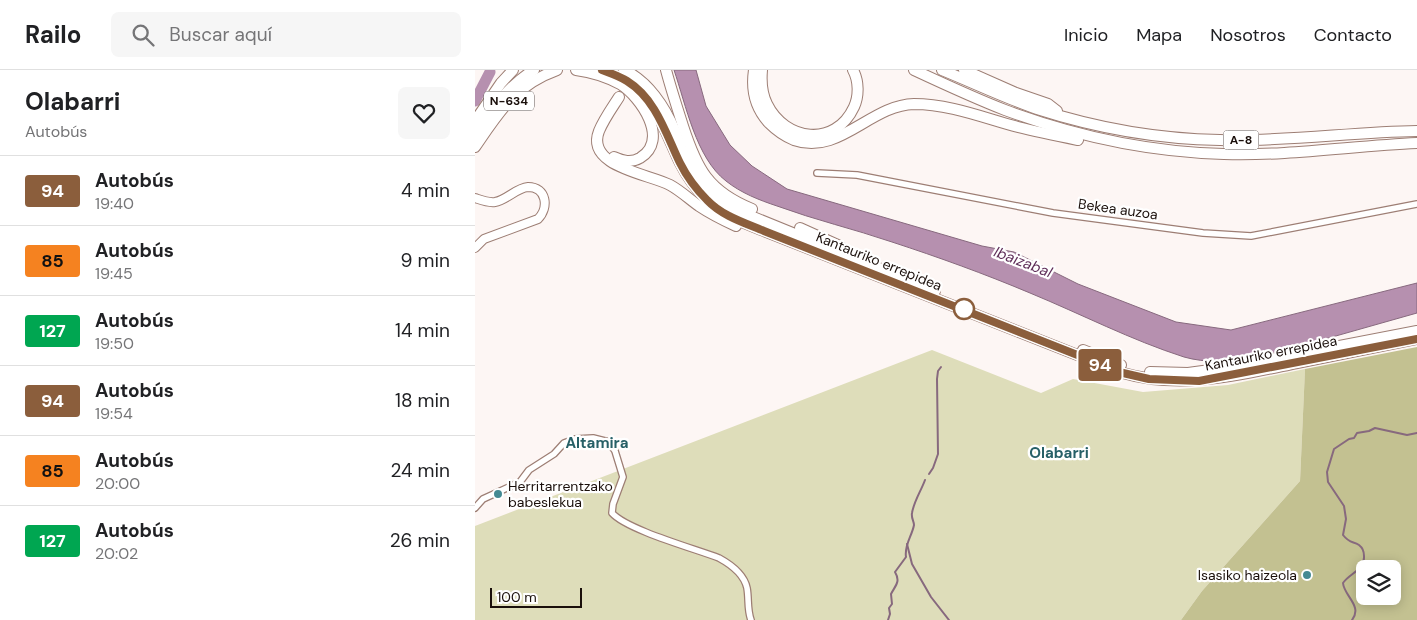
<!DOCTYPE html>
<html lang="es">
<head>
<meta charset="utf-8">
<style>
  :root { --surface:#fff; --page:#f6f6f6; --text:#202124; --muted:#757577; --line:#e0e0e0 }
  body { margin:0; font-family:"DM Sans",sans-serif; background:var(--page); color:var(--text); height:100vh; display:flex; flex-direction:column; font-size:19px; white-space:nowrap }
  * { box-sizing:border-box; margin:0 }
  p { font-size:16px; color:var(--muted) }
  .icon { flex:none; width:28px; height:28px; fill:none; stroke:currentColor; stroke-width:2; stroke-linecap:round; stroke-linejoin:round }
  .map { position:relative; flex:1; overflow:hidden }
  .sheet { display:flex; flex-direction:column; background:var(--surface); width:475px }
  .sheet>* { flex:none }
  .badge { padding:0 10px; border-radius:4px; font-size:18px; line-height:32px }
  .buttons { position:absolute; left:881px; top:490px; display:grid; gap:10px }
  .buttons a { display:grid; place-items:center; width:45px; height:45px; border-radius:8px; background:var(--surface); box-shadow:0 2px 12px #0003; font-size:25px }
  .scale { position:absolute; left:15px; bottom:12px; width:92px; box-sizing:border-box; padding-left:5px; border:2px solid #1a0f0b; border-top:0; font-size:14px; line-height:18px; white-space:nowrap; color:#1a0f0b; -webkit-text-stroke:4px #fff; paint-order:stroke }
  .map>.badge { position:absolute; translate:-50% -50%; box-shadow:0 0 0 2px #fff }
  .round { display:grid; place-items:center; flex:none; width:52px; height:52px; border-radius:8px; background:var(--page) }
  .summary { display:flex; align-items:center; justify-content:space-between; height:85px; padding:0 25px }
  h1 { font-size:24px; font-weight:700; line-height:38px }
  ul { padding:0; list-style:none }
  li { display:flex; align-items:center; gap:15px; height:70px; padding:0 25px; border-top:1px solid var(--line) }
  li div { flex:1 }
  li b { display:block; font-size:19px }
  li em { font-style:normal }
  li .badge { min-width:55px; font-weight:700; text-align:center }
  header { display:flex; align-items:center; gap:30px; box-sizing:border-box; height:70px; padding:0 25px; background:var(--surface); border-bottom:1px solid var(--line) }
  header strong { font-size:24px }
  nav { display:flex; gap:28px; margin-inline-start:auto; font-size:18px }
  .search { width:350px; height:45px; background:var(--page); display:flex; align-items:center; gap:12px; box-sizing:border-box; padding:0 18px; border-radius:8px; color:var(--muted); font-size:19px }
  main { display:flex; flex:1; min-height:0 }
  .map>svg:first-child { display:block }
  .green { fill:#deddba }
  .forest { fill:#c3c191; fill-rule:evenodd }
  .water { fill:#b690af; stroke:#87697e }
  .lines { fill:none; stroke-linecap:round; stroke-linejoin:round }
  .stream { stroke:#87697e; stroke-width:2 }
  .river { stroke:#b690af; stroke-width:11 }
  .street-casing { stroke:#9d7e74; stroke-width:8 }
  .secondary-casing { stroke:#9d7e74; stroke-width:10 }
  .highway-casing { stroke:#9d7e74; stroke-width:12 }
  .street { stroke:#fff; stroke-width:5.5 }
  .secondary { stroke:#fff; stroke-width:8 }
  .highway { stroke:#fff; stroke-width:10 }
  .line-casing { stroke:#fff; stroke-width:11 }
  .line { stroke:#8b5e3c; stroke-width:8 }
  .stop-dot { fill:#fff; stroke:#8b5e3c; stroke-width:2.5 }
  .poi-dot { fill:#448a93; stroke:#fff; stroke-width:2 }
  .labels { text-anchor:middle; stroke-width:4.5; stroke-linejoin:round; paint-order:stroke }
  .shield { fill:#fff; stroke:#5f5754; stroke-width:1 }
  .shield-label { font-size:12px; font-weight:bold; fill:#1a0f0b }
  .street-label { font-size:14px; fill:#1a0f0b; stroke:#fff }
  .poi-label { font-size:14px; fill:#1a0f0b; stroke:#fff; text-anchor:start }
  .water-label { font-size:15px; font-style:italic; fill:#5f2e59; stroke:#fff }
  .neighbourhood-label { font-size:15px; font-weight:bold; fill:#276067; stroke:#fff }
</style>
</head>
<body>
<header>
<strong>Railo</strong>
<div class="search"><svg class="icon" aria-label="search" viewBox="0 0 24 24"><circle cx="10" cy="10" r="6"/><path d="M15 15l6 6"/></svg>Buscar aquí</div>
<nav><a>Inicio</a><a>Mapa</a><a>Nosotros</a><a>Contacto</a></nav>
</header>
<main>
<section class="sheet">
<div class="summary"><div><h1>Olabarri</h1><p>Autobús</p></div><a class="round"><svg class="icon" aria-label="heart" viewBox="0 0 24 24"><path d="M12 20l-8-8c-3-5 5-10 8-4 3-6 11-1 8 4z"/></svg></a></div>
<ul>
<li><span class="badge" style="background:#8b5e3c;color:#fff">94</span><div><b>Autobús</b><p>19:40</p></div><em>4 min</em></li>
<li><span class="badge" style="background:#f58220;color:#111">85</span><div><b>Autobús</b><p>19:45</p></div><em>9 min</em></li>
<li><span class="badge" style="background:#00a651;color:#fff">127</span><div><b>Autobús</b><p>19:50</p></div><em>14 min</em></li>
<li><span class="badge" style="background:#8b5e3c;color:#fff">94</span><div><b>Autobús</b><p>19:54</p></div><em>18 min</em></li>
<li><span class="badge" style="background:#f58220;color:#111">85</span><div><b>Autobús</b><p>20:00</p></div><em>24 min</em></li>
<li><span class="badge" style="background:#00a651;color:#fff">127</span><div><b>Autobús</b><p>20:02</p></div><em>26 min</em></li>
</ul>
</section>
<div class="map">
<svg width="942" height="550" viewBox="0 0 942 550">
  <rect width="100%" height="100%" fill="#fdf6f4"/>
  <!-- green -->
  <polygon class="green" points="457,280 566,323 598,309 668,322 753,315 830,299 825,411 727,521 706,550 0,550 0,456"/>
  <!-- forest -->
  <path class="forest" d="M942,277V550H706L727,521L825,411L830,299ZM890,499H918V526H890Z"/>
  <!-- water -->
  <path class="water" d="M199,0H221L231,36L255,75L277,96L312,119L507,176L539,182L603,214L701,252L756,260L942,213V243L776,290C754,292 730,293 709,287C656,270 606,244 555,223C510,204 463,187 417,172C379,159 340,150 302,136C284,130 266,123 251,111C221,88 211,35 199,0Z"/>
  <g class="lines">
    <!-- stream -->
    <g class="stream">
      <polyline points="454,404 458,398 463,384 462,309 463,301 466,297"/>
      <polyline points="432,474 437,494 456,527 474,550"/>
      <path d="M413,550L415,544L414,538L417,534L416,524C420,516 426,512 420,502L431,487C429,475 437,466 439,455C439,451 436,448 437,443C439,431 446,421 450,410"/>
      <path d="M877,550C888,536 869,526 868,513C875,503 890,500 889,486C889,481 888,478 884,475C878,471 875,474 868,465L871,449L869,436L853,412L852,402L859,379L874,369L879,368L882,363L894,361L900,358L932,365L942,363"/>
    </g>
    <!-- river -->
    <polyline class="river" points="0,31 15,2"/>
    <!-- street casing -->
    <g class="street-casing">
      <g id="street">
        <polyline points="342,103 382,105 578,143 728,163 776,166 942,134"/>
        <path d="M0,438L8,429L45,412L54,400L79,384L89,373L100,369L118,368L134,372L140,381L148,407L138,434L137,443C152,460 221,479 244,488C255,494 269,504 272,518C274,529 272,539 276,550"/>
      </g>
    </g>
    <!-- secondary casing -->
    <g class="secondary-casing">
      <path id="secondary" d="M0,128C6,130 13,133 20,132C32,130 41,118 53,117C72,117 74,138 63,149L9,169L0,178"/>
    </g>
    <!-- highway casing -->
    <g class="highway-casing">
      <g id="highway">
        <path d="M101,0C116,2 132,7 145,14C166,27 195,70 165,88C156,93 148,91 139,87"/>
        <path d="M127,0C135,3 144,6 152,11C181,29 191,64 205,93C212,107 222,120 232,130C247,146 270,153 289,161L648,303C706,320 764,305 822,293C862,285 902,277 942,269"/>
        <path d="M149,0C173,11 190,37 200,61C204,71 207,83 213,93C225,114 240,129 261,140L460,221"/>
        <path d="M191,0C196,19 202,37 208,56C222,99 233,121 277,139"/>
        <path d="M279,0C276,20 280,38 294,53C301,60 309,66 319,70C364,86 395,35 439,34C475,34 509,48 543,57C563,62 583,66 603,70"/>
        <path d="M287,0C286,11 287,24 292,34C310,71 360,78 379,37C384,26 384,11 378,0"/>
        <path d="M439,0C469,14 499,28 530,40C600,66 673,82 749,84C813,86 877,76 942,73"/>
        <path d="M467,0C499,13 530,28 562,39C621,58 683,69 745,70C811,72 876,62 942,61"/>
        <polyline points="489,0 541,23 573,34 582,41"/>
        <path d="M144,27C137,38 129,49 124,61C110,97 175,104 195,115C206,121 214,129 224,136C236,144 248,150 261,156"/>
        <polyline points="0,51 26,13 38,0"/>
        <path d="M0,64C16,40 34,15 59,0"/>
        <path d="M0,77C24,42 40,15 82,0"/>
        <polyline points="325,158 365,176"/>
        <polyline points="608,280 646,295"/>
        <polyline points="675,302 713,303 750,298 942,261"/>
      </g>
    </g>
    <!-- street -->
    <use href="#street" class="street"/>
    <!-- secondary -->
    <use href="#secondary" class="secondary"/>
    <!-- highway -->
    <use href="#highway" class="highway"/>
  </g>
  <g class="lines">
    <!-- line casing -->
    <g class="line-casing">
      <path id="line" d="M127,0C135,3 144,6 152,11C181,29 191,64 205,93C212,107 222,120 232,130C247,146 270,153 289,161L648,303L674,309L724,311L942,269"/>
    </g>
    <!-- line -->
    <use href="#line" class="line"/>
  </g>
  <!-- markers -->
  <circle class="stop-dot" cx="489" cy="239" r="10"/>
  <g class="poi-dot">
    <circle cx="23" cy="424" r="5"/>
    <circle cx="832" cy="505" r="5"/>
  </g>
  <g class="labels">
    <!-- shield labels -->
    <g class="shield">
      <rect x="9" y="21.5" width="50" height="19" rx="4"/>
      <rect x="748.5" y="60.5" width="35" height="19" rx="4"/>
    </g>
    <g class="shield-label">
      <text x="34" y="35">N-634</text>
      <text x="766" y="74">A-8</text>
    </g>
    <!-- street labels -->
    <g class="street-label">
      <text transform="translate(643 139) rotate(8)" y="5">Bekea auzoa</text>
      <text transform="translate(404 191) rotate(22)" y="5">Kantauriko errepidea</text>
      <text transform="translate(796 283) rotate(-11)" y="5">Kantauriko errepidea</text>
    </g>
    <!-- poi labels -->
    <g class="poi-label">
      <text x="33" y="421">Herritarrentzako<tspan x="33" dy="16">babeslekua</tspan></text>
      <text x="822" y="510" text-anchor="end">Isasiko haizeola</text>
    </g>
    <!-- water labels -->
    <g class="water-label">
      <text transform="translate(548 192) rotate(21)" y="5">Ibaizabal</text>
    </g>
    <!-- neighbourhood labels -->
    <g class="neighbourhood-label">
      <text x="122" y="378">Altamira</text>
      <text x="584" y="388">Olabarri</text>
    </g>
  </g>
</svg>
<div class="buttons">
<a><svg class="icon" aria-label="layers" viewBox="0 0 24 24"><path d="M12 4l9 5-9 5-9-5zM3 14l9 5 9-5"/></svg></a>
</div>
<div class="scale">100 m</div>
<b class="badge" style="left:625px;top:295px;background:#8b5e3c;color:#fff">94</b>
</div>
</main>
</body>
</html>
